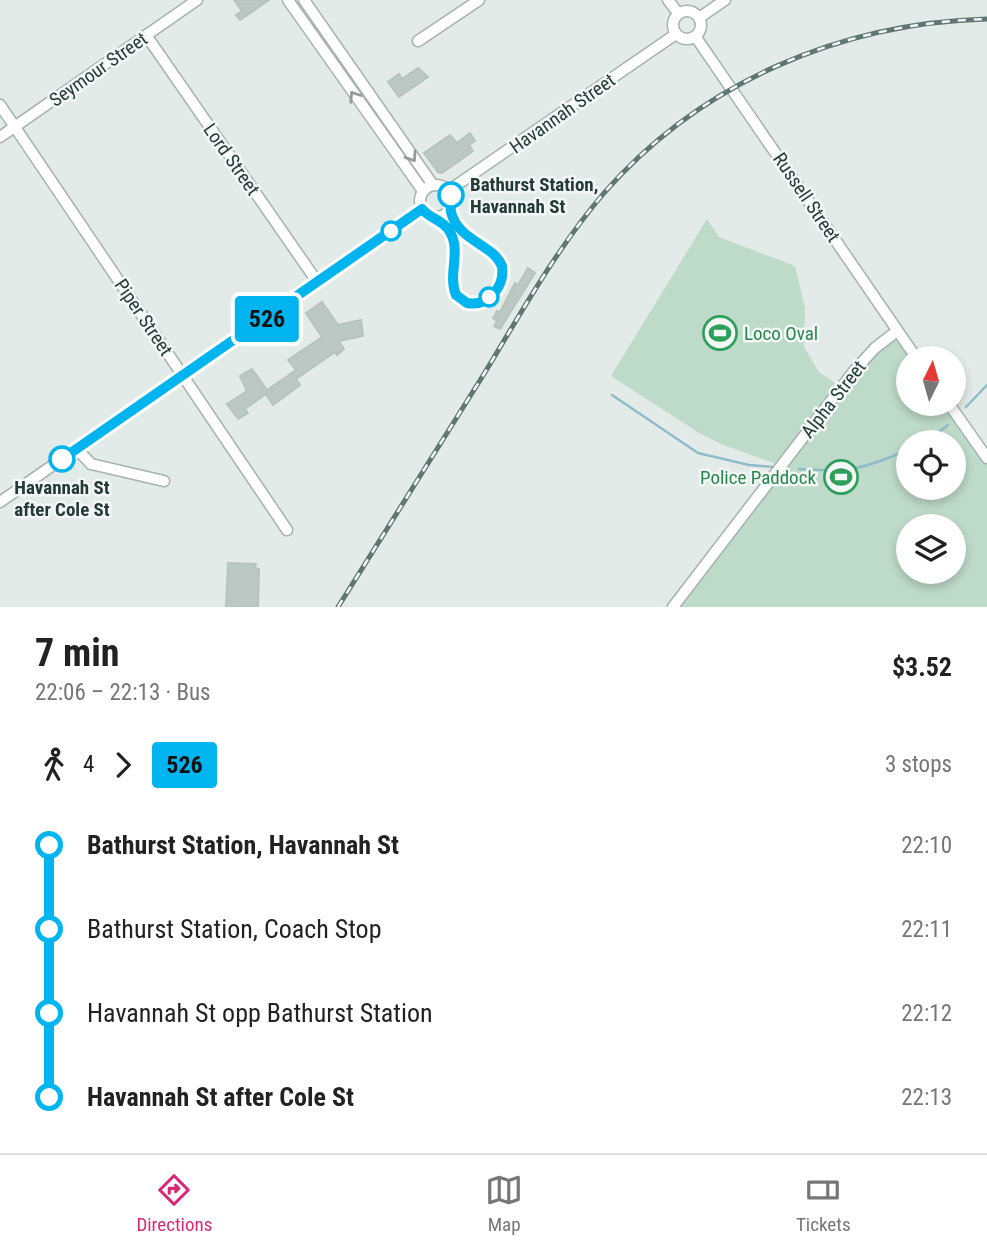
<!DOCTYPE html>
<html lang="en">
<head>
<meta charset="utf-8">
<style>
  :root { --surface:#fff; --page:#f2f2f2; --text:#222; --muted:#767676; --line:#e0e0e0; --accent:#db2777 }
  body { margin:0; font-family:"Roboto Condensed",sans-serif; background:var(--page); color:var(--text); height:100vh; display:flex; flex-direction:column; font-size:26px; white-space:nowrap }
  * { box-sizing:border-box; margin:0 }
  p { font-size:23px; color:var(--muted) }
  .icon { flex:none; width:38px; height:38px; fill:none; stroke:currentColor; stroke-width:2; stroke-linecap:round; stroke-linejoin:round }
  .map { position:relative; height:607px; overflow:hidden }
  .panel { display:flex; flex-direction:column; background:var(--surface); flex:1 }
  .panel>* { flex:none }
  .badge { padding:0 14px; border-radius:5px; font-size:24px; line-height:46px }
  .needle { width:46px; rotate:5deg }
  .controls { position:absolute; left:896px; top:346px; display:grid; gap:14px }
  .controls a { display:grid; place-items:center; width:70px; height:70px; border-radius:50%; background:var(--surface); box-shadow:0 4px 10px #0003; font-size:35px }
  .map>.badge { position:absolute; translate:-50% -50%; box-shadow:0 0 0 4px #fff }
  .legs { display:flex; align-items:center; gap:10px; height:77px; padding:0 35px; font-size:23px }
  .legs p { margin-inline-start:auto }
  .headline { display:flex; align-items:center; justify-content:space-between; height:119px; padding:0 35px }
  h1 { font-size:38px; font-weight:700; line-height:52px }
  ul { padding:0 35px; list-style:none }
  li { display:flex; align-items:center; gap:24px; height:84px; font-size:26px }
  li i { display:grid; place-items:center; width:10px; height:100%; margin:0 9px; background:currentColor }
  li i::after { content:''; width:18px; height:18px; margin:-9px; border:5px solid; border-radius:50%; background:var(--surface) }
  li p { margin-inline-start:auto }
  li:first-child i { background:linear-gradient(#0000 50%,currentColor 0) }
  li:last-child i { background:linear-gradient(currentColor 50%,#0000 0) }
  .dock { display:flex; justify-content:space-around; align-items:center; height:98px; border-top:2px solid var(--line); background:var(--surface); font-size:19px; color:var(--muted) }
  .dock a { display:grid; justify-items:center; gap:4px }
  .dock .active { color:var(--accent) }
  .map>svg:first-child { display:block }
  .green { fill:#bedac8; fill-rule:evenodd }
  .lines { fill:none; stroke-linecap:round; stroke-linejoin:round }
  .stream { stroke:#90bbca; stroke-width:2.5 }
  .building { fill:#bbc8c4; stroke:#b6c4bf; stroke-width:2 }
  .minor-casing { stroke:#a6b2af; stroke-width:13 }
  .minor { stroke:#fff; stroke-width:10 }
  .rail-casing { stroke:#5f7672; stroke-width:5 }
  .rail { stroke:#f3f8f6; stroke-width:2.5; stroke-dasharray:8; stroke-linecap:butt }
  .oneway { stroke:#929c9b }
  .line-1-casing { stroke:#fff; stroke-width:16 }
  .line-1 { stroke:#00b5ef; stroke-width:10 }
  .stop-1-dot { fill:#fff; stroke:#00b5ef; stroke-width:3.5 }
  .labels { text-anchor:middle; stroke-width:5; stroke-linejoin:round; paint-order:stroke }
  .street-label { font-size:19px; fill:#243a37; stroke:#f3f8f6 }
  .stop-label { font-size:19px; font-weight:bold; fill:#243a37; stroke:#f3f8f6; text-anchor:start }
  .leisure-label { font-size:19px; fill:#27864d; stroke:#f3f8f6; text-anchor:start }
</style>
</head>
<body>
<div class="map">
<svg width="987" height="607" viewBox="0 0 987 607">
  <rect width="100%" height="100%" fill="#e3ebe8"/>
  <!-- green -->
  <path class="green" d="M707,219L719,237L795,266L805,308L804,347L819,372L841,387L897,331L917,359H908V404H949L987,458V607H673L782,466L721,444L699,433L611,376ZM908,443H954V488H908ZM908,527H954V572H908Z"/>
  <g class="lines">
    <!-- stream -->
    <g class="stream">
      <polyline points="612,395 698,453 749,465 773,467"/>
      <polyline points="966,407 987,385"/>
      <polyline points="924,443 948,425"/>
      <path d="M799,469C850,472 861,470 908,450"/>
    </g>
  </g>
  <!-- building -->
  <g class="building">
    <polygon points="234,0 269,0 240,20 236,15 242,11"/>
    <polygon points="418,68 428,77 399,97 388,82 399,74 402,79"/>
    <polygon points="470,133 475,141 469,145 473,151 442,173 438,172 424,153 450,135 457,143"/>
    <polygon points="528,268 535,273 500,329 494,326 497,321 493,318 497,311 500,312 515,283 518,285"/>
    <polygon points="322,302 338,325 361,320 363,336 339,341 344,349 337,355 335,352 296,379 300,385 273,405 266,394 245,409 248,413 238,419 227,404 247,391 240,376 252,369 267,390 296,370 288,360 322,337 306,313"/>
    <polygon points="228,563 256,564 255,568 259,569 258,607 226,607"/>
  </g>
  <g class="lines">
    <!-- minor casing -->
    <g class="minor-casing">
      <g id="minor">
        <polyline points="288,0 423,191"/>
        <polyline points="304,0 433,185"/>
        <polyline points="668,0 678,13"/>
        <circle cx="687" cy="25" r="14"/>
        <polyline points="699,18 725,0"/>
        <polyline points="146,35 318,283"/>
        <polyline points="695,36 917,359"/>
        <polyline points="418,41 479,0"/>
        <polyline points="0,105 287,530"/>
        <polyline points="0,137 197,0"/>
        <circle cx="436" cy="201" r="16"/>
        <polyline points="448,191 676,34"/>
        <polyline points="949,404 987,458"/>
        <polyline points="77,449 91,464 164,481"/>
        <polyline points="0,502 422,209"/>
        <polyline points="673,607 854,371 875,348 897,331"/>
      </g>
    </g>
    <!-- minor -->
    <use href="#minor" class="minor"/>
    <!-- rail casing -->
    <g class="rail-casing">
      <path id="rail" d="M338,607C387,529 435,452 484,374C521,313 557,248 604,193C701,82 841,23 987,19"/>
    </g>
    <!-- rail -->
    <use href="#rail" class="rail"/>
  </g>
  <!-- one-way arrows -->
  <defs><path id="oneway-chevron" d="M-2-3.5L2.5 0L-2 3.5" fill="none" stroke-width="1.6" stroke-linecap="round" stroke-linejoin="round" transform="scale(1.75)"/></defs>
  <g class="oneway">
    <use href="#oneway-chevron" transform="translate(354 96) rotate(-124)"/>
    <use href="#oneway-chevron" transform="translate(412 157) rotate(56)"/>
  </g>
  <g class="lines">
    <!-- line-1 casing -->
    <g class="line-1-casing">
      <path id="line-1" d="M62,459L422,209C429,218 440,219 448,229C463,249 447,273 456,295L467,303C488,307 505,287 502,266C493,244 458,241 451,212C450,207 452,201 451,195"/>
    </g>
    <!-- line-1 -->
    <use href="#line-1" class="line-1"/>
  </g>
  <!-- icons -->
  <defs>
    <g id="stadium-ring" transform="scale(1.75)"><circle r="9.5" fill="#f3f8f6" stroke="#2e9e5b" stroke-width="1.5"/><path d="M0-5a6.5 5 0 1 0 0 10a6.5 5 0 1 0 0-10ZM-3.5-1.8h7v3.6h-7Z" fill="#2e9e5b"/></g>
  </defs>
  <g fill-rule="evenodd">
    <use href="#stadium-ring" x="720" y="333"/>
    <use href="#stadium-ring" x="841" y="477"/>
  </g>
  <!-- markers -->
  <g class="stop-1-dot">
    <circle cx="451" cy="195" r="12"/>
    <circle cx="391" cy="231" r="9"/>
    <circle cx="489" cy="297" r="9"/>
    <circle cx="62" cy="459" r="12"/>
  </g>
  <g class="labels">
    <!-- street labels -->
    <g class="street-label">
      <text transform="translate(98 69) rotate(-35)" y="7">Seymour Street</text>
      <text transform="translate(562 113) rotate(-35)" y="7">Havannah Street</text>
      <text transform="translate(232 159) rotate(55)" y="7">Lord Street</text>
      <text transform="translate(807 197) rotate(56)" y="7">Russell Street</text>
      <text transform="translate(144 317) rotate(56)" y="7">Piper Street</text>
      <text transform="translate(833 399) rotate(-52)" y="7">Alpha Street</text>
    </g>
    <!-- stop labels -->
    <g class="stop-label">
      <text x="470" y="191">Bathurst Station,<tspan x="470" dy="22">Havannah St</tspan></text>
      <text x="62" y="494" text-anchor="middle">Havannah St<tspan x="62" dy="22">after Cole St</tspan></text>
    </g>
    <!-- leisure labels -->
    <g class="leisure-label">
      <text x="744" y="340">Loco Oval</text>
      <text x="816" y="484" text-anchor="end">Police Paddock</text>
    </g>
  </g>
</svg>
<div class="controls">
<a><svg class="needle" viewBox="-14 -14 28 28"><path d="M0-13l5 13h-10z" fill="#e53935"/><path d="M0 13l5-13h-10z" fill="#767676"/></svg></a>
<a><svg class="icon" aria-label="locate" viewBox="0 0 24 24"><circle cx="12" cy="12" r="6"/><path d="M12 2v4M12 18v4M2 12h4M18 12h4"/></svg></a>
<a><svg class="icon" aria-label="layers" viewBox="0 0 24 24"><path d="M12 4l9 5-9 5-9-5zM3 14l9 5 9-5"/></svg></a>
</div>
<b class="badge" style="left:267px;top:319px;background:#00b5ef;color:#111">526</b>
</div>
<section class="panel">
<div class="headline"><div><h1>7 min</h1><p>22:06 – 22:13 · Bus</p></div><b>$3.52</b></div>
<div class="legs"><svg class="icon" aria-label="walk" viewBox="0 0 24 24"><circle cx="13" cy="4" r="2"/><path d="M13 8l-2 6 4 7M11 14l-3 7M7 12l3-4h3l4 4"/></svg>4<svg class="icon" aria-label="forward" viewBox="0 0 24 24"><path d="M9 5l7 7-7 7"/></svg><b class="badge" style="background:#00b5ef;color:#111">526</b><p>3 stops</p></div>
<ul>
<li><i style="color:#00b5ef"></i><b>Bathurst Station, Havannah St</b><p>22:10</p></li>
<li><i style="color:#00b5ef"></i><span>Bathurst Station, Coach Stop</span><p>22:11</p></li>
<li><i style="color:#00b5ef"></i><span>Havannah St opp Bathurst Station</span><p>22:12</p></li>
<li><i style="color:#00b5ef"></i><b>Havannah St after Cole St</b><p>22:13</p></li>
</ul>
</section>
<nav class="dock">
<a class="active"><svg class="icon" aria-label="directions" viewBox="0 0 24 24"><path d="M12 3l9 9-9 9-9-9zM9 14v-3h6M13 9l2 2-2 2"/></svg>Directions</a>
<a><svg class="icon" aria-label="map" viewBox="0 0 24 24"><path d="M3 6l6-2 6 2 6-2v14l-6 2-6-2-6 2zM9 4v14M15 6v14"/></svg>Map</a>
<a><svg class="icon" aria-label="tickets" viewBox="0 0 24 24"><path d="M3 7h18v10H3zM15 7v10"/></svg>Tickets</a>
</nav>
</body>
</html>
